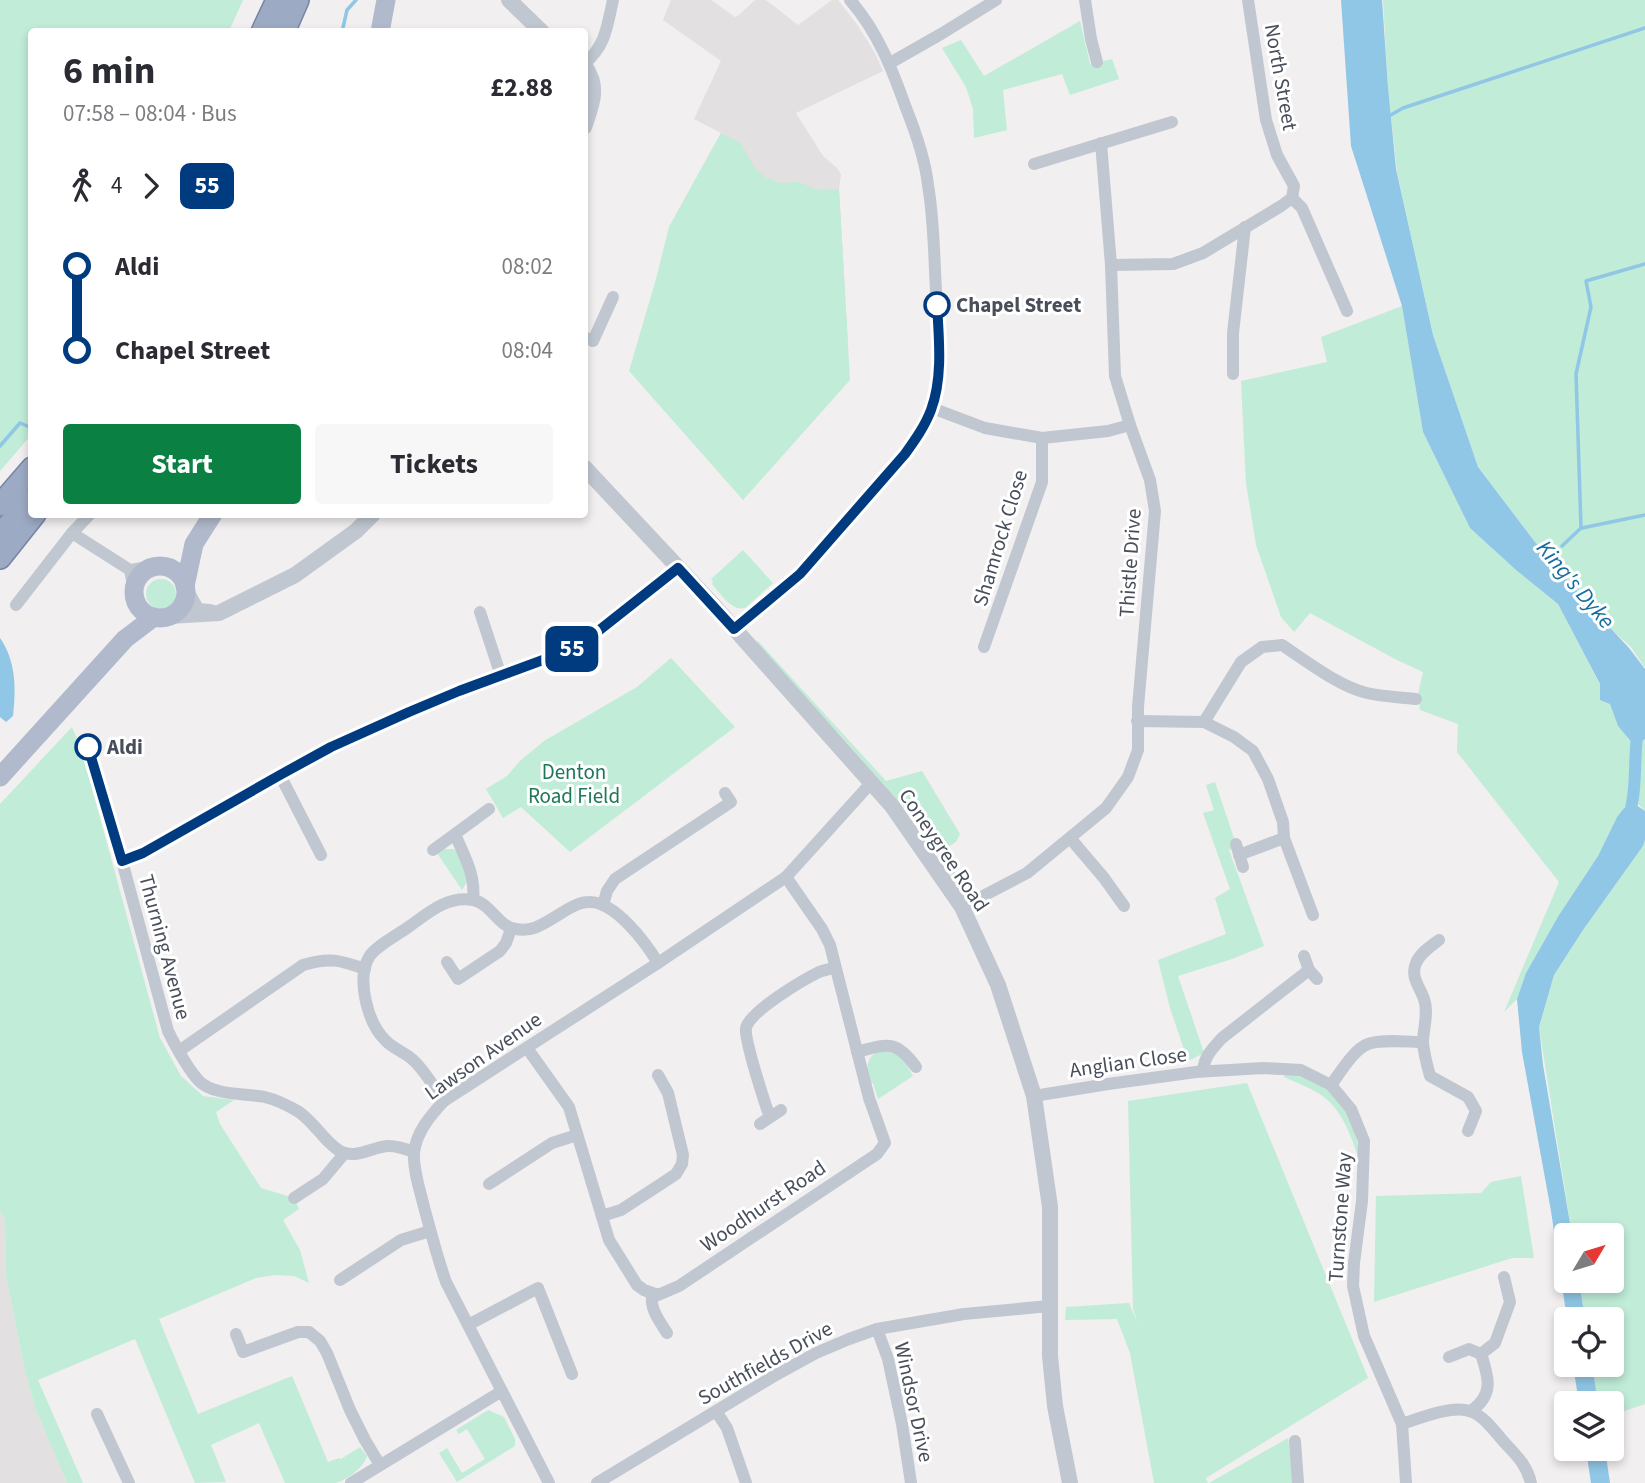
<!DOCTYPE html>
<html lang="en">
<head>
<meta charset="utf-8">
<style>
  :root { --surface:#fff; --page:#f7f7f7; --text:#2b2b33; --muted:#7c7c81; --accent:#0b8043 }
  body { margin:0; font-family:"Source Sans 3",sans-serif; background:var(--page); color:var(--text); height:100vh; display:flex; flex-direction:column; font-size:26px; white-space:nowrap }
  * { box-sizing:border-box; margin:0 }
  p { font-size:23px; color:var(--muted) }
  .icon { flex:none; width:38px; height:38px; fill:none; stroke:currentColor; stroke-width:2; stroke-linecap:round; stroke-linejoin:round }
  .map { position:relative; flex:1; overflow:hidden }
  .details { position:absolute; left:28px; top:28px; width:560px; height:490px; display:flex; flex-direction:column; background:var(--surface); border-radius:7px; box-shadow:0 4px 10px #0003 }
  .details>* { flex:none }
  .badge { padding:0 14px; border-radius:10px; font-size:24px; line-height:46px }
  .needle { width:46px; rotate:52deg }
  .tools { position:absolute; left:1554px; top:1223px; display:grid; gap:14px }
  .tools a { display:grid; place-items:center; width:70px; height:70px; border-radius:7px; background:var(--surface); box-shadow:0 4px 10px #0003; font-size:35px }
  .map>.badge { position:absolute; translate:-50% -50%; box-shadow:0 0 0 4px #fff }
  .legs { display:flex; align-items:center; gap:10px; height:77px; padding:0 35px; font-size:23px }
  .legs p { margin-inline-start:auto }
  .overview { display:flex; align-items:center; justify-content:space-between; height:119px; padding:0 35px }
  h1 { font-size:38px; font-weight:700; line-height:52px }
  .action { display:flex; gap:14px; margin-top:auto; padding:14px 35px }
  .action a { flex:1; height:80px; border-radius:7px; background:var(--accent); color:#fff; font-size:28px; font-weight:700; line-height:80px; text-align:center }
  .action a+a { background:var(--page); color:var(--text) }
  ul { padding:0 35px; list-style:none }
  li { display:flex; align-items:center; gap:24px; height:84px; font-size:26px }
  li i { display:grid; place-items:center; width:10px; height:100%; margin:0 9px; background:currentColor }
  li i::after { content:''; width:18px; height:18px; margin:-9px; border:5px solid; border-radius:50%; background:var(--surface) }
  li p { margin-inline-start:auto }
  li:first-child i { background:linear-gradient(#0000 50%,currentColor 0) }
  li:last-child i { background:linear-gradient(currentColor 50%,#0000 0) }
  .map>svg:first-child { display:block }
  .education { fill:#e2e0e0 }
  .green { fill:#c0ecd8 }
  .water { fill:#90c6e6 }
  .lines { fill:none; stroke-linecap:round; stroke-linejoin:round }
  .stream { stroke:#90c6e6; stroke-width:3.5 }
  .canal { stroke:#90c6e6; stroke-width:12 }
  .trunk-casing { stroke:#7584a6; stroke-width:24 }
  .minor { stroke:#c0c7d0; stroke-width:12 }
  .tertiary { stroke:#c0c7d0; stroke-width:16 }
  .primary { stroke:#b0bacc; stroke-width:19 }
  .trunk { stroke:#9caac3; stroke-width:21 }
  .line-1-casing { stroke:#fff; stroke-width:16 }
  .line-1 { stroke:#003b80; stroke-width:10 }
  .stop-1-dot { fill:#fff; stroke:#003b80; stroke-width:3.5 }
  .labels { text-anchor:middle; stroke-width:6; stroke-linejoin:round; paint-order:stroke }
  .street-label { font-size:21px; fill:#484f5b; stroke:#fff }
  .stop-label { font-size:21px; font-weight:bold; fill:#484f5b; stroke:#fff; text-anchor:start }
  .park-label { font-size:21px; fill:#1d7758; stroke:#fff }
  .water-label { font-size:23px; font-style:italic; fill:#166da0; stroke:#fff }
</style>
</head>
<body>
<div class="map">
<svg width="1645" height="1483" viewBox="0 0 1645 1483">
  <rect width="100%" height="100%" fill="#f1efef"/>
  <!-- education -->
  <g class="education">
    <polygon points="671,0 711,0 735,17 739,15 755,0 766,0 798,25 832,0 838,0 856,23 874,51 883,71 796,113 823,156 838,169 841,175 839,189 848,343 669,227 721,133 694,119 721,61 663,20"/>
    <polygon points="0,1212 5,1219 6,1275 24,1366 35,1408 67,1483 0,1483"/>
  </g>
  <!-- green -->
  <g class="green">
    <polygon points="0,0 243,0 229,31 32,32 31,435 0,471"/>
    <polygon points="1383,0 1645,0 1645,668 1631,647 1613,631 1535,542 1478,467 1433,335 1397,172 1388,87"/>
    <polygon points="1080,21 1090,64 1112,59 1119,79 1070,95 1062,74 1003,90 1007,130 974,138 973,109 966,87 942,48 961,40 984,76"/>
    <polygon points="721,133 741,143 754,167 765,177 780,183 799,182 817,190 839,189 850,380 743,500 629,371 656,279 669,227"/>
    <polygon points="1402,306 1423,432 1470,528 1516,570 1558,604 1610,704 1618,726 1636,746 1645,739 1645,811 1638,804 1626,805 1617,817 1598,856 1559,915 1526,973 1517,999 1504,1012 1559,882 1457,752 1458,724 1420,710 1418,694 1423,672 1395,659 1310,613 1294,632 1281,617 1256,545 1246,483 1241,381 1327,362 1321,337"/>
    <path d="M743,550L773,583L745,608C731,611 721,594 712,584L713,582L711,579Z"/>
    <circle cx="161" cy="594" r="15"/>
    <polygon points="758,641 886,781 922,771 960,834 956,842 943,850 962,885 958,887 937,852 907,811 840,735 755,643"/>
    <polygon points="671,658 735,727 570,852 521,807 503,818 486,789 507,776 520,761 544,741 637,687"/>
    <path d="M72,727L81,748L160,1038L181,1076L203,1096L234,1100L216,1112L220,1124L261,1188L294,1198L299,1209L283,1220L300,1250L309,1283L294,1276L275,1275L256,1278L159,1319L198,1414L292,1376L328,1462L339,1458L341,1459L360,1447L367,1456C364,1467 346,1481 335,1483C319,1483 301,1483 285,1483L259,1423L211,1445L226,1482L195,1483L135,1339L38,1380L83,1483H67L35,1408L24,1366L6,1275L5,1219L0,1212V804Z"/>
    <polygon points="1215,782 1237,847 1229,850 1264,946 1232,959 1178,976 1204,1053 1188,1061 1170,1008 1158,960 1226,934 1215,898 1230,889 1203,813 1214,810 1206,785"/>
    <polygon points="1645,840 1645,1404 1622,1412 1621,1410 1613,1412 1612,1404 1603,1403 1597,1398 1592,1365 1612,1365 1612,1320 1585,1319 1579,1281 1612,1281 1612,1236 1572,1235 1539,1027 1554,975 1583,930 1643,846"/>
    <polygon points="444,849 453,849 458,851 468,880 462,890 437,853"/>
    <path d="M881,1050L901,1055L913,1076L878,1099L873,1083L869,1082C866,1068 866,1056 881,1050Z"/>
    <path d="M1286,1071C1331,1079 1358,1114 1359,1159C1351,1136 1343,1112 1324,1097C1312,1088 1297,1083 1284,1077Z"/>
    <polygon points="1247,1083 1368,1378 1206,1478 1208,1483 1154,1483 1130,1353 1117,1319 1065,1320 1066,1307 1129,1303 1138,1324 1133,1309 1128,1101"/>
    <polygon points="1521,1176 1534,1258 1512,1258 1374,1302 1376,1196 1481,1193 1491,1182"/>
    <polygon points="488,1410 504,1417 515,1439 515,1446 457,1482 439,1453 447,1448 462,1473 485,1459 467,1429 459,1434 456,1430"/>
    <polygon points="1288,1438 1294,1483 1209,1483"/>
  </g>
  <!-- water -->
  <g class="water">
    <polygon points="1341,0 1382,0 1388,87 1396,169 1433,335 1478,467 1535,542 1599,616 1629,648 1645,669 1645,739 1635,746 1618,726 1610,704 1600,700 1600,684 1558,604 1516,570 1470,528 1423,432 1402,306 1351,146"/>
    <path d="M0,638C16,661 16,688 13,716L6,722L0,717Z"/>
    <polygon points="1633,803 1645,811 1645,840 1643,846 1583,930 1554,975 1539,1027 1543,1065 1572,1235 1566,1236 1566,1281 1579,1281 1585,1319 1567,1319 1551,1211 1522,1052 1517,999 1526,973 1559,915 1598,856 1617,817 1624,808"/>
    <polygon points="1573,1365 1592,1365 1598,1403 1579,1403"/>
    <polygon points="1586,1449 1605,1449 1610,1483 1591,1483"/>
  </g>
  <g class="lines">
    <!-- stream -->
    <g class="stream">
      <polyline points="342,32 347,10 356,0"/>
      <polyline points="1389,116 1403,108 1645,28"/>
      <polyline points="0,446 20,423 32,428"/>
      <polyline points="1582,528 1645,515"/>
      <polyline points="1562,546 1581,528 1576,374 1591,307 1586,281 1645,264"/>
    </g>
    <!-- canal -->
    <path class="canal" d="M1628,819C1638,790 1633,759 1638,729"/>
    <!-- trunk casing -->
    <g class="trunk-casing">
      <g id="trunk">
        <polyline points="262,32 277,0"/>
        <polyline points="284,32 298,0"/>
        <polyline points="0,505 32,468"/>
        <polyline points="0,534 32,499"/>
        <polyline points="0,558 35,514"/>
      </g>
    </g>
    <!-- minor -->
    <g class="minor">
      <polyline points="1085,0 1091,39 1097,62"/>
      <polyline points="1248,0 1266,120 1277,155 1294,186 1292,198"/>
      <polyline points="890,63 941,34 996,0"/>
      <path d="M584,64C606,46 607,26 613,0"/>
      <polyline points="1034,164 1172,122"/>
      <polyline points="1292,198 1302,208 1347,311"/>
      <polyline points="1111,265 1173,264 1203,253 1281,206 1292,198"/>
      <polyline points="584,337 593,341 613,297"/>
      <polyline points="1233,374 1233,333 1245,227"/>
      <polyline points="932,408 985,428 1042,438 1108,431 1130,425"/>
      <polyline points="72,533 130,570 155,566"/>
      <polyline points="130,570 134,591"/>
      <polyline points="16,605 72,533 90,514"/>
      <polyline points="480,612 501,676"/>
      <path d="M734,629L800,574L905,454C915,440 926,425 932,408C943,371 938,329 936,291C934,256 934,220 928,185C925,158 916,133 906,108C892,69 878,32 850,0"/>
      <polyline points="984,647 1042,482 1042,438"/>
      <polyline points="1137,721 1204,722 1234,737 1253,751 1268,779 1283,822 1284,838"/>
      <path d="M1204,722L1241,662L1262,647L1282,645C1306,661 1340,687 1367,693C1383,697 1400,697 1416,699"/>
      <path d="M88,747L122,861L168,1031C176,1047 187,1068 199,1081C214,1096 246,1093 265,1097C277,1100 289,1106 299,1112C315,1123 328,1146 342,1152C357,1159 374,1146 389,1146C398,1146 406,1149 414,1152"/>
      <polyline points="280,775 321,855"/>
      <polyline points="1070,838 1104,878 1124,906"/>
      <polyline points="1236,844 1243,867"/>
      <polyline points="433,850 455,834"/>
      <polyline points="1239,855 1284,838 1313,915"/>
      <polyline points="122,861 143,853 280,775 331,747 409,712 459,691 578,647 679,568"/>
      <path d="M473,900C476,875 464,856 455,834L489,809"/>
      <polyline points="603,905 607,891 615,879 731,802 725,793"/>
      <polyline points="962,907 1027,873 1106,808 1128,777 1138,750 1138,707 1155,511 1150,480 1130,425 1115,376 1111,265 1101,143"/>
      <path d="M1439,940C1431,946 1420,953 1416,963C1410,977 1420,987 1424,999C1429,1013 1423,1029 1423,1043C1424,1054 1427,1065 1430,1076L1468,1097L1476,1111L1468,1131"/>
      <polyline points="1304,956 1309,970 1317,979"/>
      <polyline points="447,962 458,979 500,951 506,943 511,929"/>
      <polyline points="527,1048 569,1107 609,1240 637,1285 644,1290 658,1295 679,1286 877,1154 885,1143 869,1098 830,945 822,929 786,877"/>
      <path d="M179,1051L303,965C329,957 340,960 365,969"/>
      <path d="M857,1052C887,1044 896,1039 916,1067"/>
      <path d="M1203,1071C1204,1057 1212,1049 1222,1038L1309,970"/>
      <path d="M1331,1085C1340,1073 1354,1049 1368,1044C1380,1039 1409,1042 1423,1042"/>
      <polyline points="1034,1096 1108,1084 1196,1072 1263,1068 1301,1070 1331,1085 1351,1109 1364,1141 1362,1201 1354,1263 1353,1286 1364,1336 1402,1424 1406,1483"/>
      <path d="M444,1101C434,1088 425,1070 412,1059C404,1052 394,1049 386,1041C368,1024 356,980 369,957C375,947 397,935 407,928C427,914 447,895 473,900C491,903 498,927 516,929C531,932 542,925 555,917C565,911 577,902 589,902C615,901 646,943 658,963"/>
      <path d="M770,1117C765,1104 744,1039 746,1028C750,1011 803,980 819,972C824,970 830,969 835,968"/>
      <polyline points="760,1124 781,1110"/>
      <polyline points="489,1184 552,1143 577,1135"/>
      <polyline points="294,1198 323,1179 344,1154"/>
      <polyline points="602,1216 621,1210 664,1182 676,1174 682,1164 683,1155 668,1093 658,1075"/>
      <polyline points="340,1280 401,1240 430,1231"/>
      <path d="M652,1294C650,1310 659,1320 667,1333"/>
      <polyline points="468,1325 538,1288 572,1374"/>
      <polyline points="877,1329 888,1359 902,1424 911,1483"/>
      <polyline points="236,1334 243,1352 298,1332 309,1332 320,1341 327,1353 350,1410 365,1440 380,1465"/>
      <polyline points="1449,1357 1469,1349 1481,1354 1495,1343 1510,1302 1504,1277"/>
      <polyline points="716,1411 727,1428 746,1483"/>
      <path d="M1471,1411C1494,1395 1489,1378 1481,1354"/>
      <polyline points="97,1414 129,1483"/>
      <path d="M1402,1424C1420,1418 1454,1404 1472,1412C1485,1417 1495,1432 1504,1442C1516,1455 1527,1465 1531,1483"/>
      <polyline points="1295,1441 1298,1483"/>
      <polyline points="351,1483 502,1391"/>
      <path d="M549,1483L446,1282C437,1257 431,1232 424,1207C420,1190 413,1170 414,1153C416,1132 431,1115 444,1101L658,963L786,877L871,783"/>
      <polyline points="597,1483 774,1376 816,1353 849,1339 877,1329 964,1314 1049,1306"/>
    </g>
    <!-- tertiary -->
    <g class="tertiary">
      <polyline points="509,0 542,32"/>
      <path d="M584,65C600,87 592,104 584,127"/>
      <polyline points="584,467 716,608 892,806 962,907 998,985 1034,1096 1050,1207 1050,1356 1055,1406 1070,1483"/>
      <polyline points="186,591 197,611 210,612"/>
      <polyline points="169,616 219,613 295,575 356,531 373,514"/>
    </g>
    <!-- primary -->
    <g class="primary">
      <polyline points="380,32 386,0"/>
      <circle cx="160" cy="592" r="26"/>
      <polyline points="185,586 194,544 213,514"/>
      <polyline points="0,777 125,639 154,617"/>
    </g>
    <!-- trunk -->
    <use href="#trunk" class="trunk"/>
  </g>
  <g class="lines">
    <!-- line-1 casing -->
    <g class="line-1-casing">
      <path id="line-1" d="M88,747L122,861L143,853L280,775L331,747L409,712L459,691L578,647L678,568L734,629L800,574L905,454C915,440 925,426 931,410C943,378 939,339 937,305"/>
    </g>
    <!-- line-1 -->
    <use href="#line-1" class="line-1"/>
  </g>
  <!-- markers -->
  <g class="stop-1-dot">
    <circle cx="937" cy="305" r="12"/>
    <circle cx="88" cy="747" r="12"/>
  </g>
  <g class="labels">
    <!-- street labels -->
    <g class="street-label">
      <text transform="translate(1281 77) rotate(80)" y="7">North Street</text>
      <text transform="translate(1000 538) rotate(-73)" y="7">Shamrock Close</text>
      <text transform="translate(1130 563) rotate(-86)" y="7">Thistle Drive</text>
      <text transform="translate(944 850) rotate(56)" y="7">Coneygree Road</text>
      <text transform="translate(165 947) rotate(75)" y="7">Thurning Avenue</text>
      <text transform="translate(483 1056) rotate(-35)" y="7">Lawson Avenue</text>
      <text transform="translate(1128 1062) rotate(-8)" y="7">Anglian Close</text>
      <text transform="translate(763 1206) rotate(-34)" y="7">Woodhurst Road</text>
      <text transform="translate(1340 1217) rotate(-86)" y="7">Turnstone Way</text>
      <text transform="translate(765 1363) rotate(-29)" y="7">Southfields Drive</text>
      <text transform="translate(914 1402) rotate(78)" y="7">Windsor Drive</text>
    </g>
    <!-- stop labels -->
    <g class="stop-label">
      <text x="956" y="312">Chapel Street</text>
      <text x="107" y="754">Aldi</text>
    </g>
    <!-- park labels -->
    <g class="park-label">
      <text x="574" y="779">Denton<tspan x="574" dy="24">Road Field</tspan></text>
    </g>
    <!-- water labels -->
    <g class="water-label">
      <text transform="translate(1576 584) rotate(50)" y="8">King's Dyke</text>
    </g>
  </g>
</svg>
<div class="tools">
<a><svg class="needle" viewBox="-14 -14 28 28"><path d="M0-13l5 13h-10z" fill="#e53935"/><path d="M0 13l5-13h-10z" fill="#7c7c81"/></svg></a>
<a><svg class="icon" aria-label="locate" viewBox="0 0 24 24"><circle cx="12" cy="12" r="6"/><path d="M12 2v4M12 18v4M2 12h4M18 12h4"/></svg></a>
<a><svg class="icon" aria-label="layers" viewBox="0 0 24 24"><path d="M12 4l9 5-9 5-9-5zM3 14l9 5 9-5"/></svg></a>
</div>
<b class="badge" style="left:572px;top:649px;background:#003b80;color:#fff">55</b>
<section class="details">
<div class="overview"><div><h1>6 min</h1><p>07:58 – 08:04 · Bus</p></div><b>£2.88</b></div>
<div class="legs"><svg class="icon" aria-label="walk" viewBox="0 0 24 24"><circle cx="13" cy="4" r="2"/><path d="M13 8l-2 6 4 7M11 14l-3 7M7 12l3-4h3l4 4"/></svg>4<svg class="icon" aria-label="forward" viewBox="0 0 24 24"><path d="M9 5l7 7-7 7"/></svg><b class="badge" style="background:#003b80;color:#fff">55</b></div>
<ul>
<li><i style="color:#003b80"></i><b>Aldi</b><p>08:02</p></li>
<li><i style="color:#003b80"></i><b>Chapel Street</b><p>08:04</p></li>
</ul>
<div class="action"><a>Start</a><a>Tickets</a></div>
</section>
</div>
</body>
</html>
